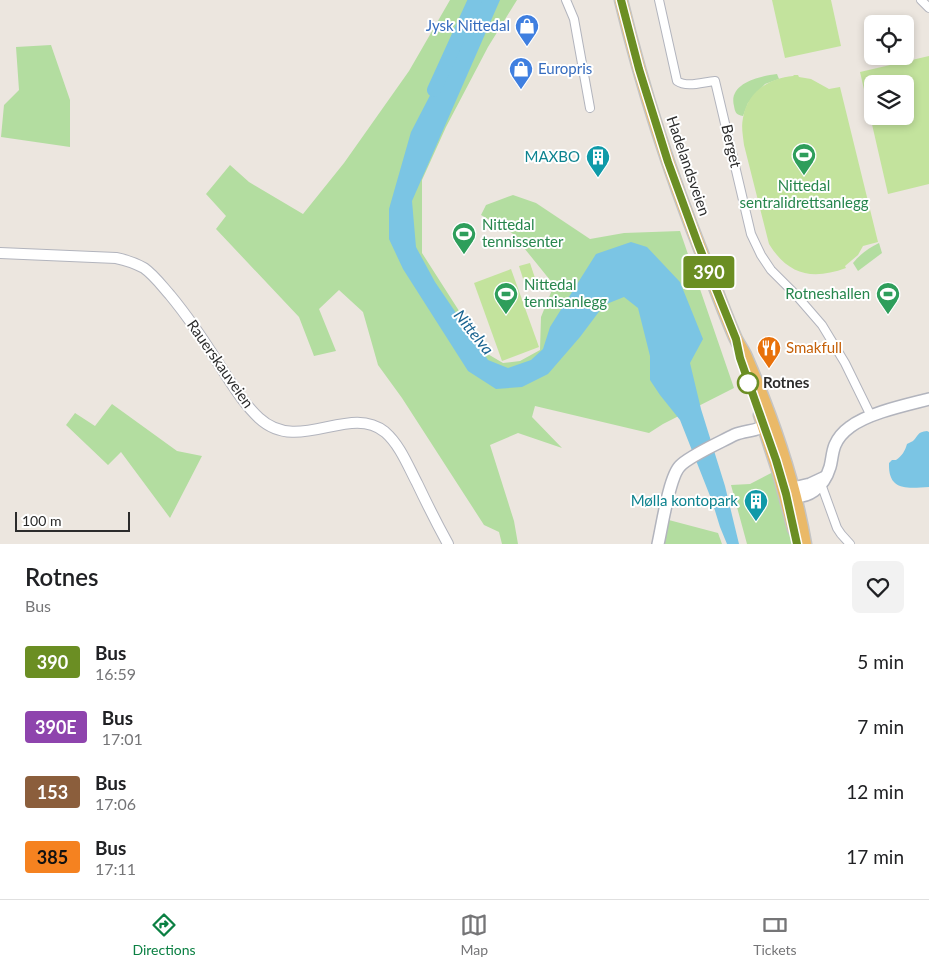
<!DOCTYPE html>
<html lang="en">
<head>
<meta charset="utf-8">
<style>
  :root { --surface:#fff; --page:#f2f2f2; --text:#202124; --muted:#757577; --line:#e0e0e0; --accent:#0b8043 }
  body { margin:0; font-family:Lato,sans-serif; background:var(--page); color:var(--text); height:100vh; display:flex; flex-direction:column; font-size:19px; white-space:nowrap }
  * { box-sizing:border-box; margin:0 }
  p { font-size:16px; color:var(--muted) }
  .icon { flex:none; width:28px; height:28px; fill:none; stroke:currentColor; stroke-width:2; stroke-linecap:round; stroke-linejoin:round }
  .map { position:relative; height:544px; overflow:hidden }
  .details { display:flex; flex-direction:column; background:var(--surface); flex:1 }
  .details>* { flex:none }
  .badge { padding:0 10px; border-radius:4px; font-size:18px; line-height:32px }
  .buttons { position:absolute; left:864px; top:15px; display:grid; gap:10px }
  .buttons a { display:grid; place-items:center; width:50px; height:50px; border-radius:8px; background:var(--surface); box-shadow:0 2px 8px #0003; font-size:25px }
  .scale { position:absolute; left:15px; bottom:12px; width:115px; box-sizing:border-box; padding-left:5px; border:2px solid #2b2b2b; border-top:0; font-size:14px; line-height:18px; white-space:nowrap; color:#2b2b2b; -webkit-text-stroke:4px #fff; paint-order:stroke }
  .map>.badge { position:absolute; translate:-50% -50%; box-shadow:0 0 0 2px #fff }
  .round { display:grid; place-items:center; flex:none; width:52px; height:52px; border-radius:8px; background:var(--page) }
  .summary { display:flex; align-items:center; justify-content:space-between; height:85px; padding:0 25px }
  h1 { font-size:24px; font-weight:600; line-height:38px }
  ul { padding:0; list-style:none }
  li { display:flex; align-items:center; gap:15px; height:65px; padding:0 25px }
  li div { flex:1 }
  li b { display:block; font-size:19px }
  li em { font-style:normal }
  li .badge { min-width:55px; font-weight:700; text-align:center }
  .tab-bar { display:flex; justify-content:space-around; align-items:center; height:70px; border-top:1px solid var(--line); background:var(--surface); font-size:14px; color:var(--muted) }
  .tab-bar a { display:grid; justify-items:center; gap:2px }
  .tab-bar .active { color:var(--accent) }
  .map>svg:first-child { display:block }
  .green { fill:#b3dda0 }
  .pitch { fill:#c3e39d; fill-rule:evenodd }
  .water { fill:#7bc5e4 }
  .lines { fill:none; stroke-linecap:round; stroke-linejoin:round }
  .river { stroke:#7bc5e4; stroke-width:14 }
  .minor-casing { stroke:#b2b4bd; stroke-width:10 }
  .tertiary-casing { stroke:#b2b4bd; stroke-width:12 }
  .secondary-casing { stroke:#b2b4bd; stroke-width:14 }
  .trunk-casing { stroke:#c4c4c4; stroke-width:15 }
  .minor { stroke:#fff; stroke-width:8 }
  .tertiary { stroke:#fff; stroke-width:10 }
  .secondary { stroke:#fff; stroke-width:11 }
  .trunk { stroke:#eab968; stroke-width:12 }
  .line-casing { stroke:#fff; stroke-width:11 }
  .line { stroke:#6b8e23; stroke-width:8 }
  .stop-dot { fill:#fff; stroke:#6b8e23; stroke-width:2.5 }
  .labels { text-anchor:middle; stroke-width:4; stroke-linejoin:round; paint-order:stroke }
  .shop-label { font-size:15px; fill:#366cbe; stroke:#fff; text-anchor:end }
  .street-label { font-size:15px; fill:#2b2b2b; stroke:#fff }
  .culture-label { font-size:15px; fill:#0d838f; stroke:#fff; text-anchor:end }
  .leisure-label { font-size:15px; fill:#27864d; stroke:#fff; text-anchor:start }
  .food-label { font-size:15px; fill:#c56008; stroke:#fff; text-anchor:start }
  .stop-label { font-size:15px; font-weight:bold; fill:#2b2b2b; stroke:#fff; text-anchor:start }
  .water-label { font-size:16px; font-style:italic; fill:#1a6491; stroke:#fff }
</style>
</head>
<body>
<div class="map">
<svg width="929" height="544" viewBox="0 0 929 544">
  <rect width="100%" height="100%" fill="#ece6df"/>
  <!-- green -->
  <g class="green">
    <polygon points="450,0 517,0 488,47 446,127 422,180 422,253 486,353 503,363 520,361 540,350 541,317 554,285 512,233 481,215 486,205 513,195 536,203 590,239 624,233 680,231 734,388 663,424 649,433 535,406 532,417 562,448 518,433 490,445 514,521 518,544 502,544 499,532 484,525 402,398 378,365 363,312 339,290 319,309 336,351 314,356 299,317 216,229 226,216 206,194 230,165 249,182 303,214 344,163 409,71"/>
    <polygon points="51,45 70,100 70,147 1,137 4,105 19,90 16,47"/>
    <path d="M777,74L779,79L765,84L748,103L743,116C736,115 735,112 734,106C728,83 760,76 777,74Z"/>
    <path d="M879,243L882,253L858,271L853,263C860,254 869,248 879,243Z"/>
    <polygon points="112,404 177,451 202,456 170,518 121,452 108,465 66,425 75,413 95,426"/>
    <polygon points="775,471 794,544 747,544 731,485 750,484"/>
    <polygon points="665,519 718,533 722,544 659,544"/>
  </g>
  <!-- pitch -->
  <g class="pitch">
    <polygon points="772,0 831,0 841,46 785,58"/>
    <path d="M929,56V184L888,194L860,72ZM872,84H905V116H872Z"/>
    <path d="M794,75H798L799,77L811,79L829,89L840,87L878,242L863,246L858,255L845,266L846,268C813,280 789,276 769,244L744,145C743,136 741,127 743,118C747,92 769,78 793,76Z"/>
    <polygon points="530,263 537,284 526,288 519,266"/>
    <polygon points="511,269 539,347 502,361 474,283"/>
  </g>
  <!-- water -->
  <g class="water">
    <polygon points="469,0 500,0 412,201 416,247 435,282 488,360 508,368 531,360 543,349 550,327 596,254 631,242 647,247 680,282 703,339 690,363 701,409 725,486 739,544 727,544 720,527 712,501 680,420 660,395 650,380 650,356 638,308 624,297 604,305 580,337 548,374 522,387 496,389 468,371 403,269 389,239 389,209 411,132 453,51 462,14"/>
    <path d="M927,431L929,432V487C908,488 888,492 889,463L892,460H896C902,456 905,451 907,444C909,443 911,442 913,441C919,435 917,432 927,431Z"/>
  </g>
  <g class="lines">
    <!-- river -->
    <polyline class="river" points="434,90 475,0"/>
    <!-- minor casing -->
    <g class="minor-casing">
      <g id="minor">
        <polyline points="566,0 574,19 590,108"/>
        <path d="M659,0L677,81C687,88 703,82 715,81L751,234L761,255L771,270L796,295L822,325L845,363L871,416"/>
        <polyline points="921,0 929,8"/>
        <polyline points="820,481 837,528 841,534 850,544"/>
      </g>
    </g>
    <!-- tertiary casing -->
    <g class="tertiary-casing">
      <path id="tertiary" d="M0,253L116,258C126,260 135,263 144,268C154,275 162,286 170,295C189,318 205,342 220,366C232,384 243,403 259,418C299,455 349,403 385,432C400,445 408,466 417,483C427,504 437,524 448,544"/>
    </g>
    <!-- secondary casing -->
    <g class="secondary-casing">
      <g id="secondary">
        <polyline points="787,493 793,488 810,484 825,477"/>
        <path d="M787,495C808,501 824,487 830,467C832,460 832,452 835,445C838,438 843,432 850,427C868,413 906,405 929,399"/>
        <path d="M658,544C662,527 669,477 680,466C689,456 721,442 734,435C748,429 758,433 769,421"/>
      </g>
    </g>
    <!-- trunk casing -->
    <g class="trunk-casing">
      <g id="trunk">
        <path d="M621,0C643,91 672,180 707,266C716,290 725,314 735,337C738,344 743,350 746,357C772,417 794,479 805,544"/>
        <polyline points="760,415 779,473 794,529"/>
      </g>
    </g>
    <!-- minor -->
    <use href="#minor" class="minor"/>
    <!-- tertiary -->
    <use href="#tertiary" class="tertiary"/>
    <!-- secondary -->
    <use href="#secondary" class="secondary"/>
    <!-- trunk -->
    <use href="#trunk" class="trunk"/>
  </g>
  <g class="lines">
    <!-- line casing -->
    <g class="line-casing">
      <polyline id="line" points="621,0 639,69 668,162 698,244 736,339 740,358 776,460 786,494 797,544"/>
    </g>
    <!-- line -->
    <use href="#line" class="line"/>
  </g>
  <!-- icons -->
  <defs>
    <g id="shop-pin" transform="scale(1.25)"><path d="M0 17L-7.5 6A9.5 9.5 0 1 1 7.5 6Z" fill="#3f7fe0" stroke="#fff"/><path d="M-5-2.5h2.3a2.7 3.5 0 0 1 5.4 0H5L5.5 6h-11ZM-1.5-2.5h3a1.5 2.3 0 0 0-3 0Z" fill="#fff"/></g>
    <g id="stadium-pin" transform="scale(1.25)"><path d="M0 17L-7.5 6A9.5 9.5 0 1 1 7.5 6Z" fill="#2e9e5b" stroke="#fff"/><path d="M0-5a6.5 5 0 1 0 0 10a6.5 5 0 1 0 0-10ZM-3.5-1.8h7v3.6h-7Z" fill="#fff"/></g>
    <g id="building-pin" transform="scale(1.25)"><path d="M0 17L-7.5 6A9.5 9.5 0 1 1 7.5 6Z" fill="#0f9aa8" stroke="#fff"/><path d="M-4-6H4V6H1V3H-1V6H-4ZM-2.5-4.3h1.7v1.8h-1.7ZM.8-4.3h1.7v1.8H.8ZM-2.5-1h1.7V.8h-1.7ZM.8-1h1.7V.8H.8Z" fill="#fff"/></g>
    <g id="restaurant-pin" transform="scale(1.25)"><path d="M0 17L-7.5 6A9.5 9.5 0 1 1 7.5 6Z" fill="#e8710a" stroke="#fff"/><path d="M-5-6h1v4h1v-4h1v4h1v-4h1v5L-1.5 .5V6h-2V.5L-5-1ZM5-6V6H3V1.5H1.5Q1.5-4 5-6Z" fill="#fff"/></g>
  </defs>
  <g fill-rule="evenodd">
    <use href="#shop-pin" x="527" y="26"/>
    <use href="#shop-pin" x="521" y="69"/>
    <use href="#stadium-pin" x="804" y="155"/>
    <use href="#building-pin" x="598" y="157"/>
    <use href="#stadium-pin" x="464" y="234"/>
    <use href="#stadium-pin" x="506" y="294"/>
    <use href="#stadium-pin" x="888" y="294"/>
    <use href="#restaurant-pin" x="769" y="348"/>
    <use href="#building-pin" x="756" y="501"/>
  </g>
  <!-- markers -->
  <circle class="stop-dot" cx="748" cy="383" r="10"/>
  <g class="labels">
    <!-- shop labels -->
    <g class="shop-label">
      <text x="510" y="31">Jysk Nittedal</text>
      <text x="538" y="74" text-anchor="start">Europris</text>
    </g>
    <!-- street labels -->
    <g class="street-label">
      <text transform="translate(731 146) rotate(77)" y="5">Berget</text>
      <text transform="translate(688 166) rotate(71)" y="5">Hadelandsveien</text>
      <text transform="translate(220 364) rotate(55)" y="5">Rauerskauveien</text>
    </g>
    <!-- culture labels -->
    <g class="culture-label">
      <text x="580" y="162">MAXBO</text>
      <text x="738" y="506">Mølla kontopark</text>
    </g>
    <!-- leisure labels -->
    <g class="leisure-label">
      <text x="804" y="191" text-anchor="middle">Nittedal<tspan x="804" dy="17">sentralidrettsanlegg</tspan></text>
      <text x="482" y="230">Nittedal<tspan x="482" dy="17">tennissenter</tspan></text>
      <text x="524" y="290">Nittedal<tspan x="524" dy="17">tennisanlegg</tspan></text>
      <text x="870" y="299" text-anchor="end">Rotneshallen</text>
    </g>
    <!-- food labels -->
    <g class="food-label">
      <text x="786" y="353">Smakfull</text>
    </g>
    <!-- stop labels -->
    <g class="stop-label">
      <text x="763" y="388">Rotnes</text>
    </g>
    <!-- water labels -->
    <g class="water-label">
      <text transform="translate(474 332) rotate(51)" y="6">Nittelva</text>
    </g>
  </g>
</svg>
<div class="buttons">
<a><svg class="icon" aria-label="locate" viewBox="0 0 24 24"><circle cx="12" cy="12" r="6"/><path d="M12 2v4M12 18v4M2 12h4M18 12h4"/></svg></a>
<a><svg class="icon" aria-label="layers" viewBox="0 0 24 24"><path d="M12 4l9 5-9 5-9-5zM3 14l9 5 9-5"/></svg></a>
</div>
<div class="scale">100 m</div>
<b class="badge" style="left:709px;top:272px;background:#6b8e23;color:#fff">390</b>
</div>
<section class="details">
<div class="summary"><div><h1>Rotnes</h1><p>Bus</p></div><a class="round"><svg class="icon" aria-label="heart" viewBox="0 0 24 24"><path d="M12 20l-8-8c-3-5 5-10 8-4 3-6 11-1 8 4z"/></svg></a></div>
<ul>
<li><span class="badge" style="background:#6b8e23;color:#fff">390</span><div><b>Bus</b><p>16:59</p></div><em>5 min</em></li>
<li><span class="badge" style="background:#8e44ad;color:#fff">390E</span><div><b>Bus</b><p>17:01</p></div><em>7 min</em></li>
<li><span class="badge" style="background:#8b5e3c;color:#fff">153</span><div><b>Bus</b><p>17:06</p></div><em>12 min</em></li>
<li><span class="badge" style="background:#f58220;color:#111">385</span><div><b>Bus</b><p>17:11</p></div><em>17 min</em></li>
</ul>
</section>
<nav class="tab-bar">
<a class="active"><svg class="icon" aria-label="directions" viewBox="0 0 24 24"><path d="M12 3l9 9-9 9-9-9zM9 14v-3h6M13 9l2 2-2 2"/></svg>Directions</a>
<a><svg class="icon" aria-label="map" viewBox="0 0 24 24"><path d="M3 6l6-2 6 2 6-2v14l-6 2-6-2-6 2zM9 4v14M15 6v14"/></svg>Map</a>
<a><svg class="icon" aria-label="tickets" viewBox="0 0 24 24"><path d="M3 7h18v10H3zM15 7v10"/></svg>Tickets</a>
</nav>
</body>
</html>
